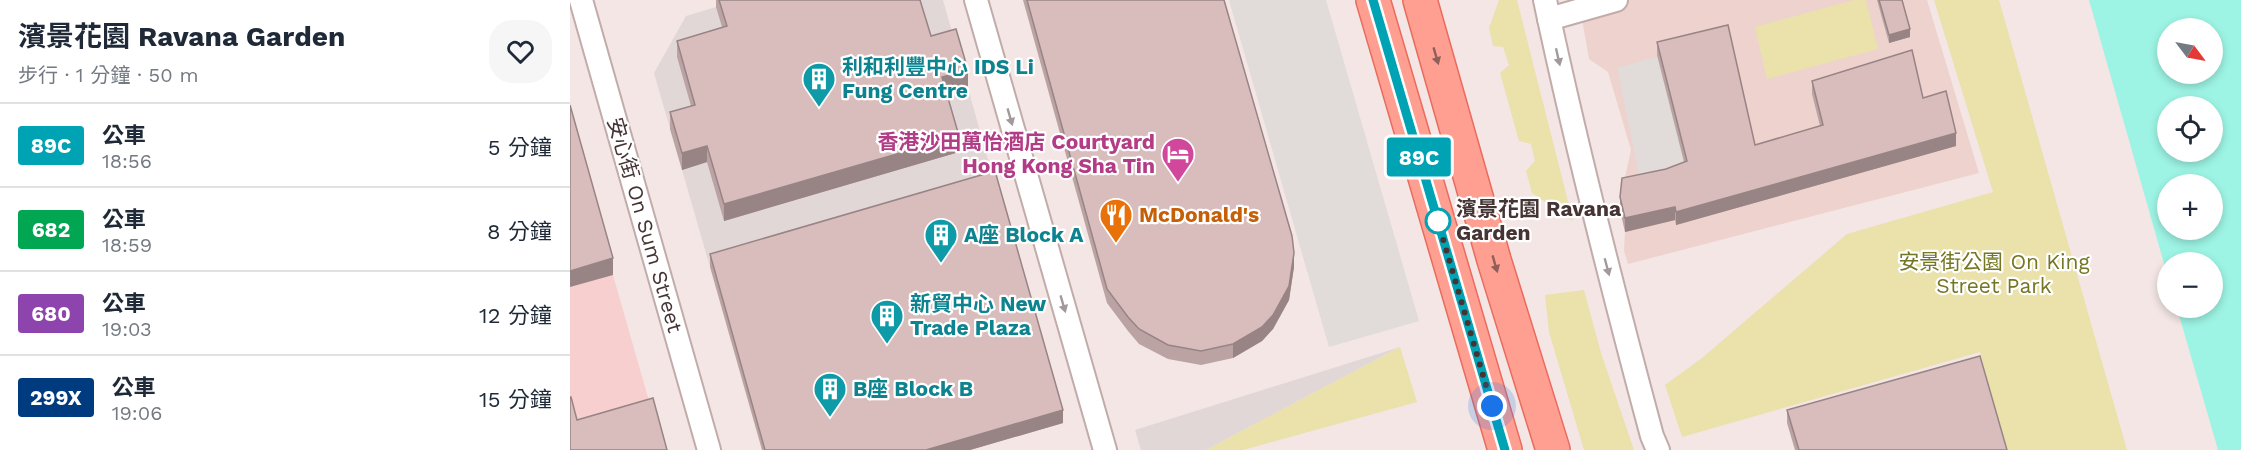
<!DOCTYPE html>
<html lang="zh-TW">
<head>
<meta charset="utf-8">
<style>
  :root { --surface:#fff; --page:#f6f6f7; --text:#1f2937; --muted:#747a83; --line:#e0e1e3 }
  body { margin:0; font-family:"Work Sans","Noto Sans TC",sans-serif; background:var(--page); color:var(--text); height:100vh; display:flex; flex-direction:column; font-size:22px; white-space:nowrap }
  * { box-sizing:border-box; margin:0 }
  p { font-size:20px; color:var(--muted) }
  .icon { flex:none; width:33px; height:33px; fill:none; stroke:currentColor; stroke-width:2; stroke-linecap:round; stroke-linejoin:round }
  .map { position:relative; flex:1; overflow:hidden }
  .panel { display:flex; flex-direction:column; background:var(--surface); width:570px }
  .panel>* { flex:none }
  .badge { padding:0 12px; border-radius:4px; font-size:21px; line-height:39px }
  .needle { width:39px; rotate:122deg }
  .buttons { position:absolute; left:1587px; top:18px; display:grid; gap:12px }
  .buttons a { display:grid; place-items:center; width:66px; height:66px; border-radius:50%; background:var(--surface); box-shadow:0 3px 9px #0003; font-size:30px }
  .you { position:absolute; width:30px; height:30px; margin:-15px; border:4px solid #fff; border-radius:50%; background:#1a73e8; box-shadow:0 0 0 9px #1a73e833 }
  .map>.badge { position:absolute; translate:-50% -50%; box-shadow:0 0 0 3px #fff }
  .round { display:grid; place-items:center; flex:none; width:63px; height:63px; border-radius:24px; background:var(--page) }
  .overview { display:flex; align-items:center; justify-content:space-between; height:102px; padding:0 18px }
  h1 { font-size:28px; font-weight:700; line-height:45px }
  ul { padding:0; list-style:none }
  li { display:flex; align-items:center; gap:18px; height:84px; padding:0 18px; border-top:2px solid var(--line) }
  li div { flex:1 }
  li b { display:block; font-size:22px }
  li em { font-style:normal }
  li .badge { min-width:66px; font-weight:700; text-align:center }
  main { display:flex; flex:1; min-height:0 }
  .map>svg:first-child { display:block }
  .commercial { fill:#f7cfcf }
  .industrial { fill:#e2d7d7 }
  .education { fill:#eed2ce }
  .green { fill:#eae1ab }
  .parking { fill:#e1dbda }
  .water { fill:#9df4e4; fill-rule:evenodd }
  .lines { fill:none; stroke-linecap:round; stroke-linejoin:round }
  .street-casing { stroke:#c2acaa; stroke-width:26 }
  .primary-casing { stroke:#ea6b5c; stroke-width:36 }
  .street { stroke:#fff; stroke-width:22 }
  .primary { stroke:#ff9f92; stroke-width:33 }
  .wall { fill:#bba3a3 }
  .shaded-wall { fill:#988484 }
  .building { fill:#d9bdbd; stroke:#988484; stroke-width:1.5 }
  .oneway { fill:#905f5a }
  .oneway2 { fill:#a29a9a }
  .line-casing { stroke:#fff; stroke-width:14 }
  .line { stroke:#00a3b4; stroke-width:9 }
  .walk { stroke:#463434; stroke-width:6; stroke-dasharray:0 10.8 }
  .stop-dot { fill:#fff; stroke:#00a3b4; stroke-width:3 }
  .labels { text-anchor:middle; stroke-width:4.5; stroke-linejoin:round; paint-order:stroke }
  .culture-label { font-size:21px; font-weight:bold; fill:#0d838f; stroke:#fff; text-anchor:start }
  .hotel-label { font-size:21px; font-weight:bold; fill:#b23c85; stroke:#fff; text-anchor:end }
  .stop-label { font-size:21px; font-weight:bold; fill:#463434; stroke:#fff; text-anchor:start }
  .food-label { font-size:21px; font-weight:bold; fill:#c56008; stroke:#fff; text-anchor:start }
  .street-label { font-size:21px; fill:#463434; stroke:#fff }
  .park-label { font-size:21px; fill:#747623; stroke:#fff }
</style>
</head>
<body>
<main>
<section class="panel">
<div class="overview"><div><h1>濱景花園 Ravana Garden</h1><p>步行 · 1 分鐘 · 50 m</p></div><a class="round"><svg class="icon" aria-label="heart" viewBox="0 0 24 24"><path d="M12 20l-8-8c-3-5 5-10 8-4 3-6 11-1 8 4z"/></svg></a></div>
<ul>
<li><span class="badge" style="background:#00a3b4;color:#fff">89C</span><div><b>公車</b><p>18:56</p></div><em>5 分鐘</em></li>
<li><span class="badge" style="background:#00a651;color:#fff">682</span><div><b>公車</b><p>18:59</p></div><em>8 分鐘</em></li>
<li><span class="badge" style="background:#8e44ad;color:#fff">680</span><div><b>公車</b><p>19:03</p></div><em>12 分鐘</em></li>
<li><span class="badge" style="background:#003b80;color:#fff">299X</span><div><b>公車</b><p>19:06</p></div><em>15 分鐘</em></li>
</ul>
</section>
<div class="map">
<svg width="1671" height="450" viewBox="0 0 1671 450">
  <rect width="100%" height="100%" fill="#f3e6e5"/>
  <!-- commercial -->
  <polygon class="commercial" points="0,121 43,275 93,450 0,450"/>
  <!-- industrial -->
  <g class="industrial">
    <polygon points="169,0 373,0 425,184 140,267 84,73 116,16"/>
    <polygon points="830,347 636,450 571,450 565,430"/>
  </g>
  <!-- education -->
  <polygon class="education" points="1059,0 1357,0 1409,173 1058,264 1054,251 1055,232 1052,191 1061,150 1038,72 1019,59 1011,13"/>
  <!-- green -->
  <g class="green">
    <polygon points="929,0 947,0 1003,221 962,193 956,171 965,161 961,144 949,141 930,73 939,65 933,47 923,46 919,28"/>
    <polygon points="1284,0 1296,0 1308,49 1197,79 1185,27"/>
    <polygon points="1364,0 1429,0 1557,450 1437,450 1410,352 1112,437 1095,385 1132,358 1277,234 1423,192"/>
    <polygon points="1014,290 1031,353 1064,450 1014,450 979,332 975,295"/>
    <polygon points="830,347 847,402 673,450 636,450"/>
  </g>
  <!-- parking -->
  <g class="parking">
    <polygon points="659,0 756,0 849,321 759,347"/>
    <polygon points="1090,56 1119,164 1069,176 1047,68"/>
  </g>
  <!-- water -->
  <path class="water" d="M1519,0H1671V450H1648L1607,308H1642V262H1598L1597,274ZM1598,28H1642V74H1598ZM1598,106H1642V152H1598ZM1598,184H1642V230H1598Z"/>
  <g class="lines">
    <!-- street casing -->
    <g class="street-casing">
      <g id="street">
        <polyline points="11,0 139,450"/>
        <polyline points="406,0 535,450"/>
        <path d="M975,0C1006,146 1043,291 1082,436L1088,450"/>
        <polyline points="979,19 1046,0"/>
      </g>
    </g>
    <!-- primary casing -->
    <g class="primary-casing">
      <g id="primary">
        <polyline points="803,0 935,450"/>
        <polyline points="850,0 924,260 983,450"/>
      </g>
    </g>
    <!-- street -->
    <use href="#street" class="street"/>
    <!-- primary -->
    <use href="#primary" class="primary"/>
  </g>
  <!-- wall -->
  <g class="wall">
    <polygon points="146,0 350,0 361,36 398,86 376,92 389,152 154,221 137,162 112,170 100,129 100,112 121,106 107,57 107,41 152,27 146,7"/>
    <polygon points="453,0 654,0 724,267 719,300 703,329 692,341 663,358 631,365 598,359 569,344 558,331 537,303"/>
    <polygon points="1307,0 1332,0 1340,37 1319,43"/>
    <polygon points="1087,42 1185,145 1250,126 1242,94 1242,81 1353,98 1386,146 1106,225 1105,220 1055,232 1050,210 1050,197 1096,169 1114,162 1087,55"/>
    <polygon points="140,254 493,423 400,450 192,450 140,267"/>
    <polygon points="1217,410 1437,450 1225,450 1217,423"/>
  </g>
  <!-- shaded-wall -->
  <g class="shaded-wall">
    <polygon points="1340,29 1340,37 1319,43 1319,35"/>
    <polygon points="398,70 398,86 372,93 372,77"/>
    <polygon points="1386,133 1386,146 1106,225 1106,212"/>
    <polygon points="389,136 389,152 154,221 154,204"/>
    <polygon points="137,146 137,162 112,170 112,153"/>
    <polygon points="1105,207 1105,220 1055,232 1055,218"/>
    <polygon points="724,253 724,267 719,300 703,329 692,341 663,358 663,344"/>
    <polygon points="43,258 43,275 0,287 0,271"/>
    <polygon points="493,410 493,423 400,450 356,450"/>
  </g>
  <!-- building -->
  <g class="building">
    <polygon points="149,0 350,0 361,36 386,29 398,70 372,77 389,136 154,204 137,146 112,153 100,112 125,105 107,41 157,26"/>
    <polygon points="457,0 654,0 722,236 724,253 719,286 703,315 692,327 663,344 631,351 598,345 569,329 558,317 537,289"/>
    <polygon points="1309,0 1332,0 1340,29 1319,35"/>
    <polygon points="1158,25 1185,145 1253,125 1242,81 1342,50 1353,98 1376,91 1386,133 1106,212 1105,207 1055,218 1050,197 1052,178 1096,169 1117,161 1087,42"/>
    <polygon points="0,105 43,258 0,271"/>
    <polygon points="425,171 493,410 356,450 195,450 140,254"/>
    <polygon points="1410,356 1437,450 1229,450 1217,410"/>
    <polygon points="0,397 1,397 7,420 83,398 97,450 0,450"/>
  </g>
  <!-- one-way arrows -->
  <defs><path id="oneway-solid" d="M-6-.8H1V-3.2L6.5 0L1 3.2V.8H-6Z" transform="scale(1.5)"/></defs>
  <g class="oneway">
    <use href="#oneway-solid" transform="translate(866 56) rotate(74)"/>
    <use href="#oneway-solid" transform="translate(925 264) rotate(74)"/>
  </g>
  <g class="oneway2">
    <use href="#oneway-solid" transform="translate(988 57) rotate(77)"/>
    <use href="#oneway-solid" transform="translate(440 117) rotate(74)"/>
    <use href="#oneway-solid" transform="translate(1037 267) rotate(75)"/>
    <use href="#oneway-solid" transform="translate(493 304) rotate(74)"/>
  </g>
  <g class="lines">
    <!-- line casing -->
    <g class="line-casing">
      <polyline id="line" points="803,0 935,450"/>
    </g>
    <!-- line -->
    <use href="#line" class="line"/>
    <!-- walk -->
    <polyline class="walk" points="868,221 866,215 922,406"/>
  </g>
  <!-- icons -->
  <defs>
    <g id="building-pin" transform="scale(1.725)"><path d="M0 17L-7.5 6A9.5 9.5 0 1 1 7.5 6Z" fill="#0f9aa8" stroke="#fff"/><path d="M-4-6H4V6H1V3H-1V6H-4ZM-2.5-4.3h1.7v1.8h-1.7ZM.8-4.3h1.7v1.8H.8ZM-2.5-1h1.7V.8h-1.7ZM.8-1h1.7V.8H.8Z" fill="#fff"/></g>
    <g id="hotel-pin" transform="scale(1.725)"><path d="M0 17L-7.5 6A9.5 9.5 0 1 1 7.5 6Z" fill="#d1479c" stroke="#fff"/><path d="M-6-4.5h1.5V1H6V5H4.5V3h-9V5H-6ZM-4 0a1.8 1.8 0 1 1 3.6 0ZM.5 0V-2.5h3Q6-2.5 6 0Z" fill="#fff"/></g>
    <g id="restaurant-pin" transform="scale(1.725)"><path d="M0 17L-7.5 6A9.5 9.5 0 1 1 7.5 6Z" fill="#e8710a" stroke="#fff"/><path d="M-5-6h1v4h1v-4h1v4h1v-4h1v5L-1.5 .5V6h-2V.5L-5-1ZM5-6V6H3V1.5H1.5Q1.5-4 5-6Z" fill="#fff"/></g>
  </defs>
  <g fill-rule="evenodd">
    <use href="#building-pin" x="249" y="79"/>
    <use href="#hotel-pin" x="608" y="154"/>
    <use href="#restaurant-pin" x="546" y="215"/>
    <use href="#building-pin" x="371" y="235"/>
    <use href="#building-pin" x="317" y="316"/>
    <use href="#building-pin" x="260" y="389"/>
  </g>
  <!-- markers -->
  <circle class="stop-dot" cx="868" cy="221" r="12"/>
  <g class="labels">
    <!-- culture labels -->
    <g class="culture-label">
      <text x="272" y="74">利和利豐中心 IDS Li<tspan x="272" dy="24">Fung Centre</tspan></text>
      <text x="394" y="242">A座 Block A</text>
      <text x="340" y="311">新貿中心 New<tspan x="340" dy="24">Trade Plaza</tspan></text>
      <text x="283" y="396">B座 Block B</text>
    </g>
    <!-- hotel labels -->
    <g class="hotel-label">
      <text x="585" y="149">香港沙田萬怡酒店 Courtyard<tspan x="585" dy="24">Hong Kong Sha Tin</tspan></text>
    </g>
    <!-- stop labels -->
    <g class="stop-label">
      <text x="886" y="216">濱景花園 Ravana<tspan x="886" dy="24">Garden</tspan></text>
    </g>
    <!-- food labels -->
    <g class="food-label">
      <text x="569" y="222">McDonald's</text>
    </g>
    <!-- street labels -->
    <g class="street-label">
      <text transform="translate(75 225) rotate(74)" y="7">安心街 On Sum Street</text>
    </g>
    <!-- park labels -->
    <g class="park-label">
      <text x="1424" y="269">安景街公園 On King<tspan x="1424" dy="24">Street Park</tspan></text>
    </g>
  </g>
</svg>
<div class="buttons">
<a><svg class="needle" viewBox="-14 -14 28 28"><path d="M0-13l5 13h-10z" fill="#e53935"/><path d="M0 13l5-13h-10z" fill="#747a83"/></svg></a>
<a><svg class="icon" aria-label="locate" viewBox="0 0 24 24"><circle cx="12" cy="12" r="6"/><path d="M12 2v4M12 18v4M2 12h4M18 12h4"/></svg></a>
<a>+</a>
<a>−</a>
</div>
<div class="you" style="left:922px;top:406px"></div>
<b class="badge" style="left:849px;top:157px;background:#00a3b4;color:#fff">89C</b>
</div>
</main>
</body>
</html>
